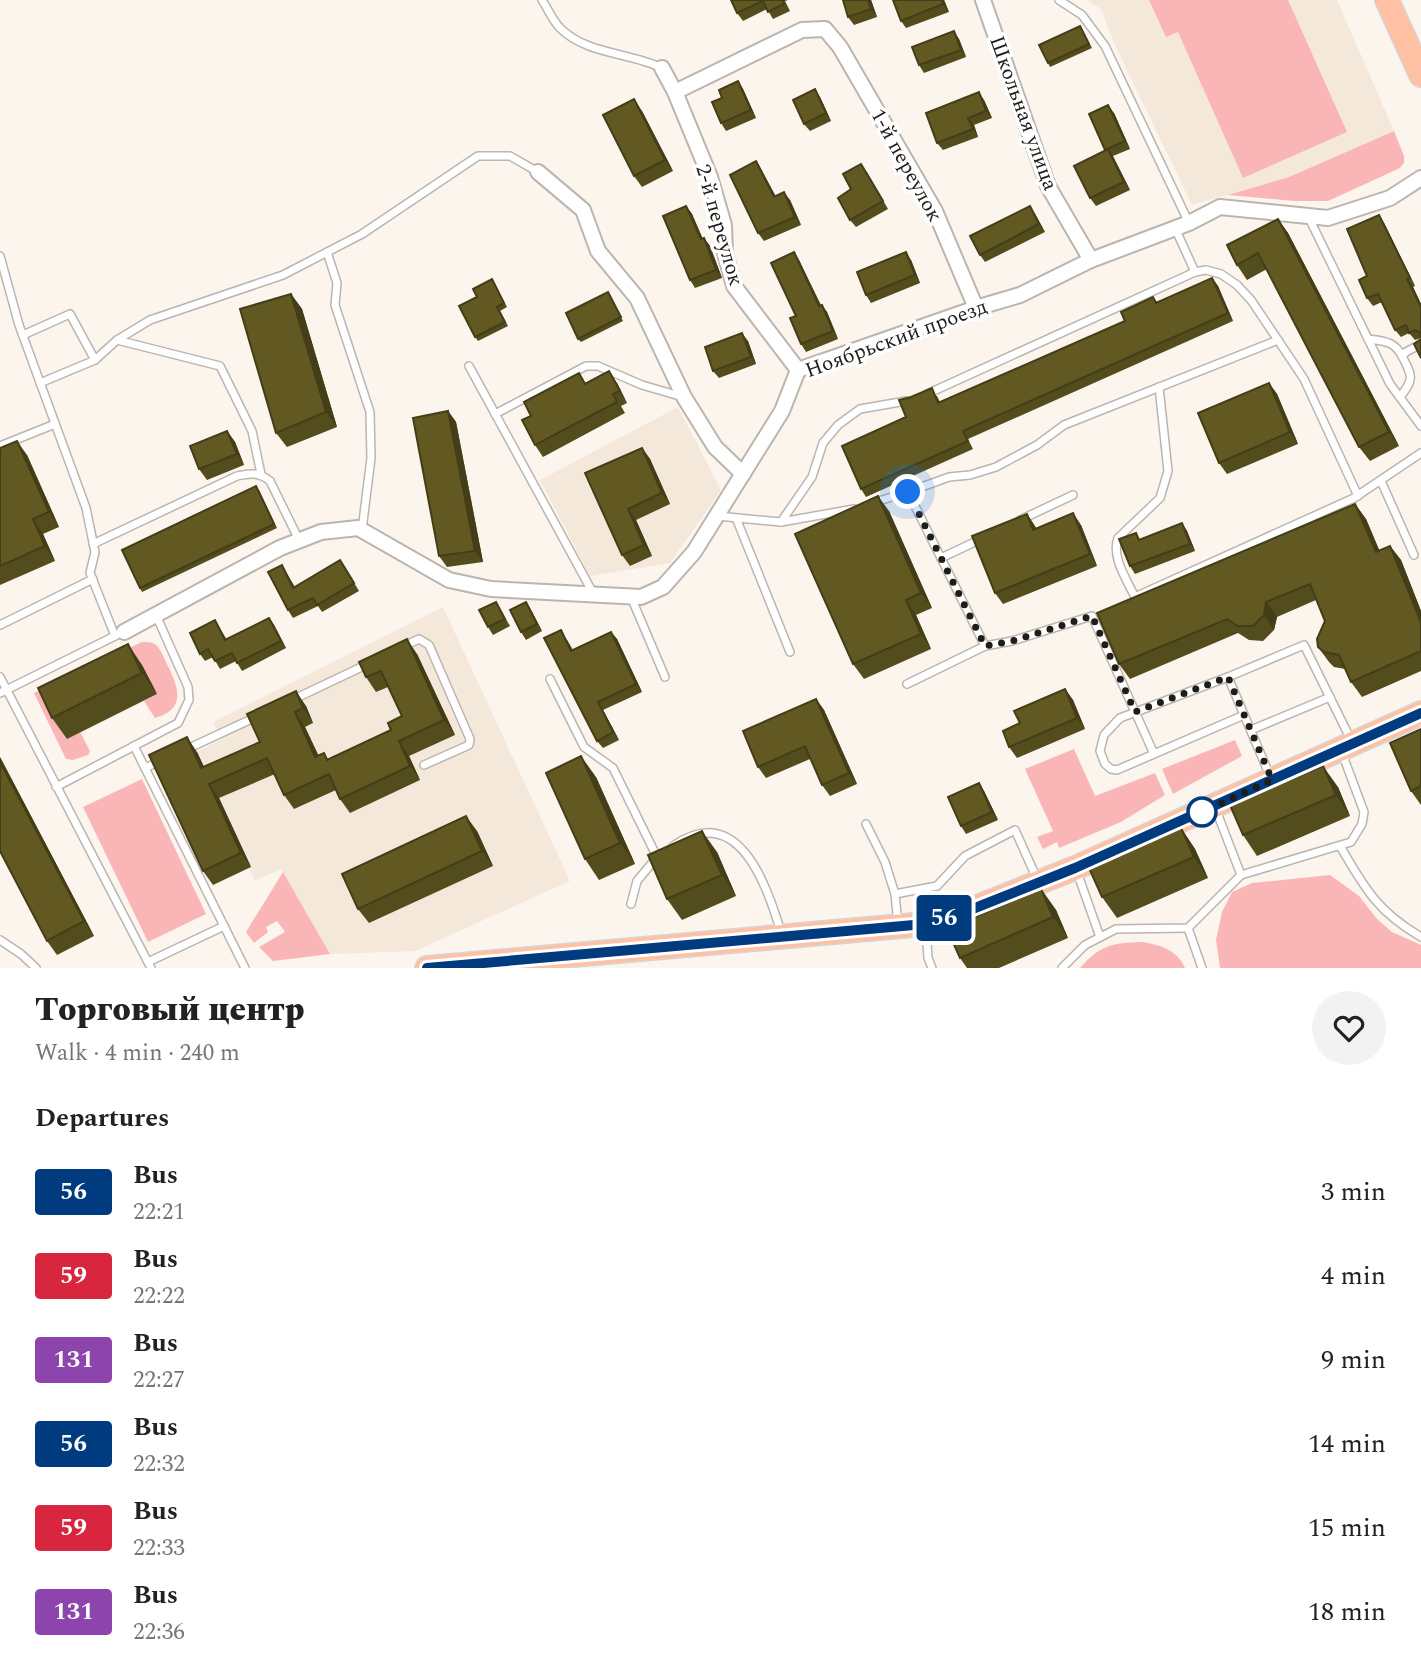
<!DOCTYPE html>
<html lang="en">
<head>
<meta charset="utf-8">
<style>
  :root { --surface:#fff; --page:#f2f2f2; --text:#222; --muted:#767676 }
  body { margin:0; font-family:Spectral,serif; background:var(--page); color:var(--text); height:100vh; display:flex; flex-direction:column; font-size:26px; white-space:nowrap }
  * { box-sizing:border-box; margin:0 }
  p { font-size:23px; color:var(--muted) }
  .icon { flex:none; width:38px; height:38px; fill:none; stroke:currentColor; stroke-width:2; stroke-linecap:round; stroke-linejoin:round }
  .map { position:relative; height:968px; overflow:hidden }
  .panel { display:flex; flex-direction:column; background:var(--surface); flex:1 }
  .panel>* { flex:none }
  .badge { padding:0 14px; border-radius:5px; font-size:24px; line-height:46px }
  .you { position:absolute; width:35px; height:35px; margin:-18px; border:5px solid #fff; border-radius:50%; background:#1a73e8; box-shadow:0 0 0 10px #1a73e833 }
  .map>.badge { position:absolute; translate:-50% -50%; box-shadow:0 0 0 4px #fff }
  h2 { padding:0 35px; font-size:26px; line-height:63px }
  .round { display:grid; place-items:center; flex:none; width:74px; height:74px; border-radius:37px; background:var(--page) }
  .summary { display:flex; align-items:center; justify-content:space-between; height:119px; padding:0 35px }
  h1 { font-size:33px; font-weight:800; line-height:52px }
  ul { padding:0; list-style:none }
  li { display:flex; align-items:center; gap:21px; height:84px; padding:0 35px }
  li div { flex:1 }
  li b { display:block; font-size:26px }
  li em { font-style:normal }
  li .badge { min-width:77px; font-weight:700; text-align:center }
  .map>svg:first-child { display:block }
  .built { fill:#f4e8da }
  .green { fill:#fab6b7 }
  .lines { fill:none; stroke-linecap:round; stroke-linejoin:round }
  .lane-casing { stroke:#bcb5ae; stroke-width:10 }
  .street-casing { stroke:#bcb5ae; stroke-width:18 }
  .primary-casing { stroke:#d7d6d6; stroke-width:26 }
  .lane { stroke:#fff; stroke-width:7 }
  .street { stroke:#fff; stroke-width:14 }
  .primary { stroke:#ffc0a3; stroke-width:23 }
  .wall { fill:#534c1d }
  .shaded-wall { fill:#443e18 }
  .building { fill:#615822; stroke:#443e18; stroke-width:2 }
  .line-casing { stroke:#fff; stroke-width:16 }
  .line { stroke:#003b80; stroke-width:10 }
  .walk { stroke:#1f1c19; stroke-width:7; stroke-dasharray:0 12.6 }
  .stop-dot { fill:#fff; stroke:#003b80; stroke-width:3.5 }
  .labels { text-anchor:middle; stroke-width:7; stroke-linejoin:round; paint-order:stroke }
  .street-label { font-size:21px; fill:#1f1c19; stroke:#fff }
</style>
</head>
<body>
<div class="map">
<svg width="1421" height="968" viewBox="0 0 1421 968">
  <rect width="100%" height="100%" fill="#fcf5ed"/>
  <!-- built -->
  <g class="built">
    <polygon points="1087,0 1337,0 1394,131 1289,177 1192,205 1114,43 1101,9"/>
    <polygon points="678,407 721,490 670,563 590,576 540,480"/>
    <polygon points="443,607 570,881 415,951 330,954 281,869 255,881 197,752 222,739 213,722"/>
  </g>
  <!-- green -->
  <g class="green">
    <polygon points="1149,0 1288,0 1347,132 1243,178 1178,32 1166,37"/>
    <polygon points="1394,131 1404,156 1404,163 1400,168 1328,201 1294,201 1228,195 1289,177"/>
    <path d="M142,642C146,642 150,642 153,643C161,647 164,659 168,666C179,688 186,710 155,718L144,701L157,694L142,665L67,738L80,732L90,751L88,755L73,760L66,759L34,693Z"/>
    <polygon points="1235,740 1242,756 1173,794 1162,769"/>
    <polygon points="1074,749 1095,796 1155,773 1165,795 1121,822 1059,848 1057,842 1043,849 1037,837 1053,831 1025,769"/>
    <polygon points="142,779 206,914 148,942 83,807"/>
    <polygon points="283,872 330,954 273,961 259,947 285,932 277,921 266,927 268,932 254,943 246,932"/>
    <polygon points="1330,875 1359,896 1377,919 1392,932 1421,945 1421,968 1220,968 1216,940 1222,912 1232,892 1252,883"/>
    <path d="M1142,942C1161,945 1177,950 1185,968H1080C1100,945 1112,943 1142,942Z"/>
  </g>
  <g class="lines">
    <!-- lane casing -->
    <g class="lane-casing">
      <g id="lane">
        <path d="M542,0C548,9 553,21 560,28C587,55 630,52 662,68"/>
        <polyline points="1059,0 1082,15 1105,46 1189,223"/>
        <polyline points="1309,218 1390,384 1421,426"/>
        <polyline points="1175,228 1195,272 1206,270 1221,274 1237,285 1251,300 1304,379 1358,496"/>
        <polyline points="327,252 337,283 335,305 370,412 371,458 362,530"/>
        <polyline points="0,256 19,325 86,508 95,552 90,573 115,636"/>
        <polyline points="23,335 70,314 95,360 40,383"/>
        <path d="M1368,339C1384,341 1394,341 1402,356"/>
        <polyline points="117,340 220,366 252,431 261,474"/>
        <polyline points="95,360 117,340 150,320 283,275 362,234 478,156 510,156 538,172"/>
        <polyline points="469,366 593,593"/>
        <polyline points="927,394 1195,272"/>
        <path d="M1400,397C1414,379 1413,377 1402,356L1406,352L1421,344"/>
        <polyline points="495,414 586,366 598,366 642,385 683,397"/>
        <polyline points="0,446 55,424"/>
        <polyline points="1381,481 1414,555"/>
        <polyline points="872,503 908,492"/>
        <polyline points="717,516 781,522 854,509"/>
        <polyline points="736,518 790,652"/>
        <polyline points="1020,520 1073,495"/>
        <polyline points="781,522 812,477 823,443 838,425 860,409 906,401"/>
        <path d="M93,544L237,476C250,473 259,472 270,481L299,540"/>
        <polyline points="941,558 981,539"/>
        <polyline points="1137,596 1354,498 1421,453"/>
        <polyline points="631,597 665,677"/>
        <path d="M1135,597C1127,580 1111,557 1118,538L1160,498L1168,471L1159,387"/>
        <polyline points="0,625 93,579"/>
        <polyline points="985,646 908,492 949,477 970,475 996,467 1037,445 1064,425 1278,340"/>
        <polyline points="402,647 419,639 429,645 470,739 469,745 424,765"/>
        <polyline points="0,677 151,968"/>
        <polyline points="1228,677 1120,718 1104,735 1100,751 1105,764 1111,769 1117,770 1244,715"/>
        <polyline points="550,679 584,747 613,768 657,857"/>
        <polyline points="907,684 985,646 1012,641 1092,616 1154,754"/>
        <polyline points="0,693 117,635"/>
        <polyline points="292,700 370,663"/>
        <polyline points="1251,730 1330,697"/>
        <polyline points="134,746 245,968"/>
        <polyline points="187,749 256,717"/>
        <polyline points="145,768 161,761"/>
        <polyline points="1270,776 1228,677 1304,645 1351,740"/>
        <polyline points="56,787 178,723 189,700 188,687 156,615"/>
        <polyline points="866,824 885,862 895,894"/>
        <path d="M673,846C738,801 766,883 781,932"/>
        <path d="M1340,846C1365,889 1377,911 1421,937"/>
        <polyline points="1077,872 1100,937"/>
        <polyline points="1241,875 1351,842 1362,824 1364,812 1342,753"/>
        <polyline points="631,904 637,881 657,857"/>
        <polyline points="898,924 895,894 937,886 965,856 1015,830 1037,879"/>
        <polyline points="926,928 928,958 932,968"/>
        <polyline points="1188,928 1202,968"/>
        <polyline points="0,940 21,954 36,968"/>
        <polyline points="148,962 224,926"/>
        <polyline points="1062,968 1085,945 1116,929 1188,928 1241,875 1216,810"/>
      </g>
    </g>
    <!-- street casing -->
    <g class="street-casing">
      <g id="street">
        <polyline points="983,0 1048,186 1091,260"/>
        <polyline points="662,68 675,92 710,177 724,225 725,253 734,286 798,370"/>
        <polyline points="675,92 802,30 825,29 840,47 935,211 976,308"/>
        <polyline points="538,172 583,210 598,251 637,298 684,397 715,447 743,474"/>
        <polyline points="124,632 280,548 321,532 358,528 449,580 491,589 641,597 663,587 694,552 782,411 798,370 976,308 1020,295 1091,260 1189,223 1220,207 1328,218 1390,198 1421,178"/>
      </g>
    </g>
    <!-- primary casing -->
    <g class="primary-casing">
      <g id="primary">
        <polyline points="1387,0 1421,75"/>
        <polyline points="427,968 925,924 965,912 1075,868 1421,713"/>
      </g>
    </g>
    <!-- lane -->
    <use href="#lane" class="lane"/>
    <!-- street -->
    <use href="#street" class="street"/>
    <!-- primary -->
    <use href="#primary" class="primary"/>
  </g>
  <!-- wall -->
  <g class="wall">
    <polygon points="731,0 788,0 785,1 790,11 773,19 767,9 743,21 737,13"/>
    <polygon points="871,0 877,17 854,25 848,17"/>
    <polygon points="944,0 949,12 906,28 901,21"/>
    <polygon points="1080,26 1092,48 1050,67 1048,63"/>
    <polygon points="959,39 966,57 924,73 919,65"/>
    <polygon points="738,81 743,89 756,118 726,131 721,123 722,98"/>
    <polygon points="820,97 831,121 810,131 804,124"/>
    <polygon points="984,100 992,118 974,125 978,137 943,150 937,143"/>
    <polygon points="642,111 673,171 642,187 634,176"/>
    <polygon points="1114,113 1130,149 1113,156 1130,190 1096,206 1090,198 1106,150"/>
    <polygon points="756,161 761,169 775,196 790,200 801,225 764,241 758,233"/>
    <polygon points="867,172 888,209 856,227 850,220 851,189"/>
    <polygon points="686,206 692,214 703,239 704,238 710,246 722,278 695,288 690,280"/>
    <polygon points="1030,206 1035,214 1045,232 985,262 980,255"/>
    <polygon points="1278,219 1288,233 1399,446 1370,461 1359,447 1267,269 1247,280 1237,265"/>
    <polygon points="1384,223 1415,286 1413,287 1421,304 1421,338 1415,340 1409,333 1401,337 1395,330 1382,302 1373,306 1367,298 1367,276"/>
    <polygon points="799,260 821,305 827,312 838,339 806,352 801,344 796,316"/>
    <polygon points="911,260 920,283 871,303 866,295"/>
    <polygon points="1212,278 1218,286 1233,321 968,439 973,449 866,497 861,489 906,417 911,397 937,396 940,402 1125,321 1153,297 1157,302"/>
    <polygon points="492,279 507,307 500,311 508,326 478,341 475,337 477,297"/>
    <polygon points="608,292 623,321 581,342 578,339"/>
    <polygon points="291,294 302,309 337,427 287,447 276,433"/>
    <polygon points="748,341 756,364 719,378 713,371"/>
    <polygon points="579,373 586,384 617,383 627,403 621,406 625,413 543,457 535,445 531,416"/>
    <polygon points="1269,383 1277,394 1298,444 1227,474 1219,463"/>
    <polygon points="448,411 456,422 483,562 447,567 439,556"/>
    <polygon points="227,431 235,442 244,465 207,480 199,469"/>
    <polygon points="0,448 27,455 59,527 43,534 55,561 0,585"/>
    <polygon points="642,448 650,459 670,504 636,520 652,556 630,566 622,555 585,473"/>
    <polygon points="259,490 277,528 142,592 140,588"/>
    <polygon points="1355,504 1366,519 1379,550 1390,546 1401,560 1421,611 1421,671 1362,697 1351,682 1345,669 1334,667 1329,662 1318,647 1325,621 1316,600 1277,617 1274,630 1263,641 1249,640 1238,633 1130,679 1119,664"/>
    <polygon points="889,511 932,608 916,615 931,649 864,679 853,664"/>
    <polygon points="1027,514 1036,528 1081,525 1097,566 1003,604 995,593"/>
    <polygon points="1182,523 1187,531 1195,551 1135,574 1130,566 1141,539"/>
    <polygon points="282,565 295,587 345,567 359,591 322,612 318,606 293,618 288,610"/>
    <polygon points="496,602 510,626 493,635 488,627"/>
    <polygon points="526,602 531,610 542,631 526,640 521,632"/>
    <polygon points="269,618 274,625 286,648 242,671 236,661 220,669 213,657 205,661 200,654 215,620 227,640"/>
    <polygon points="611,632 617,639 642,692 603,710 619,740 603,748 597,741 566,638 573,650"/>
    <polygon points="417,654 455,735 409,756 420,780 350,813 340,799 336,790 294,809 284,795 275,774 219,798 251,867 213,885 203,871 197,752 204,767 260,742 247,714 306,706 313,723 305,727 318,756 324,753 328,759 391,730 402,716 388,687 376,692 366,677"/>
    <polygon points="142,665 157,694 67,739 52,718"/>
    <polygon points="1065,689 1073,700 1085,729 1017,758 1009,747 1020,723"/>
    <polygon points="816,699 824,710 857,784 830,796 822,785 810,759 766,778 758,767"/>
    <polygon points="1421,729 1421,805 1411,791"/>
    <polygon points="0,757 94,936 57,955 47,941"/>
    <polygon points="596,777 635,864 599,880 585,859"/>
    <polygon points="979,783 984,791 998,820 966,834 961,826"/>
    <polygon points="1338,787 1350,816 1257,856 1243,835"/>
    <polygon points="1181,828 1195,849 1208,878 1117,918 1102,897"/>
    <polygon points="477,831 493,866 369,923 358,909"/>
    <polygon points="717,852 736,896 682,920 667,899"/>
    <polygon points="1041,889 1056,910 1068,938 999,968 967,968 960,958"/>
  </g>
  <!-- shaded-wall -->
  <g class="shaded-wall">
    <polygon points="868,0 871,0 877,17 871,9"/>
    <polygon points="942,0 944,0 949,12 943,4"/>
    <polygon points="954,31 959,39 966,57 961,50"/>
    <polygon points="738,81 743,89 756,118 751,110"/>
    <polygon points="815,89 820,97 831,121 826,113"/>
    <polygon points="979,92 984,100 992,118 986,111"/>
    <polygon points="634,99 642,111 673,171 665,160"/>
    <polygon points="1108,105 1114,113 1130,149 1125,141"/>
    <polygon points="968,118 974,125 978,137 973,129"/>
    <polygon points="1108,149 1113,157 1130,190 1124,182"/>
    <polygon points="756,161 761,169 780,204 774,197"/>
    <polygon points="784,192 790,200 801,225 795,217"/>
    <polygon points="686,206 692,214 706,247 701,239"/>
    <polygon points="1030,206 1035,214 1045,232 1039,224"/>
    <polygon points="1379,215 1384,223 1415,286 1410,278"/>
    <polygon points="1278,219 1288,233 1399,446 1389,432"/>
    <polygon points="704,238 710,246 722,278 716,270"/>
    <polygon points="794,252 799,260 824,314 819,306"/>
    <polygon points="906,252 911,260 920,283 915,275"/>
    <polygon points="1212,278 1218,286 1233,321 1228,313"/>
    <polygon points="1407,279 1413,287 1421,304 1421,307"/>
    <polygon points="291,294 302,309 337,427 326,412"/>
    <polygon points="822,305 827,312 838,339 833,331"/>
    <polygon points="742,333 748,341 756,364 751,357"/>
    <polygon points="609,371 617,383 627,403 620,391"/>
    <polygon points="1269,383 1277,394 1298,444 1290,432"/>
    <polygon points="448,411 456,422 483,562 475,551"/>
    <polygon points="227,431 235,442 244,465 237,454"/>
    <polygon points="17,441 27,455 59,527 49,512"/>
    <polygon points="642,448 650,459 670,504 662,493"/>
    <polygon points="878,496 889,511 932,608 921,593"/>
    <polygon points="1355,504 1366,519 1386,566 1376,552"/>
    <polygon points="628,509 636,520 652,556 644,545"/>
    <polygon points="1073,513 1081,525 1097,566 1090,554"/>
    <polygon points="1027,514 1035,526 1041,541 1033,530"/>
    <polygon points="33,519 43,534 55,561 45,546"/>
    <polygon points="1182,523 1187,531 1195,551 1190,544"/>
    <polygon points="1390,546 1401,560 1421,611 1421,622"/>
    <polygon points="906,600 916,615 931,649 921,634"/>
    <polygon points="526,602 531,610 542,631 537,624"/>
    <polygon points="1266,602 1277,617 1274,630 1264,615"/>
    <polygon points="269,618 274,625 286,648 281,641"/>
    <polygon points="611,632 617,639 642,692 636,684"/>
    <polygon points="407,639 417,654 455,735 444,720"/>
    <polygon points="128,644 142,665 157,694 142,673"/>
    <polygon points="1065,689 1073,700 1085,729 1077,718"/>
    <polygon points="296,691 306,706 313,723 303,708"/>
    <polygon points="816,699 824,710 857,784 849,773"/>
    <polygon points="598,702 603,710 619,740 613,732"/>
    <polygon points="295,712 305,727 326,771 315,757"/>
    <polygon points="187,737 197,752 211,782 201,768"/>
    <polygon points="399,741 409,756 420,780 410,766"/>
    <polygon points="581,756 596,777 635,864 620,843"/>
    <polygon points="0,757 94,936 84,921 0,762"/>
    <polygon points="1323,766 1338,787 1350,816 1336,795"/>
    <polygon points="979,783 984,791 998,820 992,812"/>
    <polygon points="209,784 219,798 251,867 241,853"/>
    <polygon points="466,816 477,831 493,866 482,851"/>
    <polygon points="1181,828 1195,849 1208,878 1194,857"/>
    <polygon points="702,831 717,852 736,896 722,875"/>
    <polygon points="1041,889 1056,910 1068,938 1053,917"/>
  </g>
  <!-- building -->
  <g class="building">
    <polygon points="731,0 783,0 784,4 768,12 763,1 737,13"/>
    <polygon points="843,0 868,0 871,9 848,17"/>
    <polygon points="893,0 942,0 943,4 901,21"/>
    <polygon points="1080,26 1089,44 1048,63 1039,45"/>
    <polygon points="954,31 961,50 919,65 912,47"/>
    <polygon points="738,81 751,110 721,123 712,102 722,98 719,90"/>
    <polygon points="815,89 826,113 804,124 793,100"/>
    <polygon points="979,92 986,111 968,118 973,129 937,143 926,113"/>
    <polygon points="634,99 665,160 634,176 603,115"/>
    <polygon points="1108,105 1125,141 1105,150 1089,114"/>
    <polygon points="1108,149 1124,182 1090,198 1074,166"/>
    <polygon points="756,161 774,197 784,192 795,217 758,233 730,175"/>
    <polygon points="861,164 883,201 850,220 838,198 851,189 843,174"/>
    <polygon points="686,206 701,239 704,238 716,270 690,280 663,216"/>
    <polygon points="1030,206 1039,224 980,255 970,236"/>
    <polygon points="1379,215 1410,278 1407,279 1421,307 1421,338 1421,333 1415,330 1409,333 1406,325 1395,330 1378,294 1367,298 1359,280 1367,276 1347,229"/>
    <polygon points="1278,219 1389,432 1359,447 1258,253 1237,265 1227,245"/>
    <polygon points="794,252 819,306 822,305 833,331 801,344 790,318 796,316 771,263"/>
    <polygon points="906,252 915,275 866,295 857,272"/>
    <polygon points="1212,278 1228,313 963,431 968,441 861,489 842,446 906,417 899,400 911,397 932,388 938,403 1125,321 1121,312 1153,297 1156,303"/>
    <polygon points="492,279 504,303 497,307 505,322 475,337 459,306 477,297 473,289"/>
    <polygon points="608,292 621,317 578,339 566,313"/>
    <polygon points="291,294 326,412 276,433 240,309"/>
    <polygon points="742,333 751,357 713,371 705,347"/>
    <polygon points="1421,339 1421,358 1414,344"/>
    <polygon points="609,371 620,391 613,394 617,402 535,445 522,420 531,416 524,402 579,373 585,384"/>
    <polygon points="1269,383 1290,432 1219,463 1198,413"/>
    <polygon points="448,411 475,551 439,556 413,418"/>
    <polygon points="227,431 237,454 199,469 190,446"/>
    <polygon points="17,441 49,512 33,519 45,546 0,566 0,448"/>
    <polygon points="642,448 662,493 628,509 644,545 622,555 585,473"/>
    <polygon points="256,486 274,524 140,588 122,550"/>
    <polygon points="878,496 921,593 906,600 921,634 853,664 795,534"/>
    <polygon points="1355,504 1376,552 1390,546 1421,622 1421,651 1351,682 1339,655 1324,652 1318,647 1317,639 1325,621 1310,584 1266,602 1264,615 1253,626 1238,626 1227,619 1119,664 1097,613"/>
    <polygon points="1073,513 1090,554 995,593 972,536 1027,514 1033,530"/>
    <polygon points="1182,523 1190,544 1130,566 1119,539 1136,533 1139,540"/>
    <polygon points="340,560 354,583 317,605 313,598 288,610 268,572 282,565 293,588"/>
    <polygon points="496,602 505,619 488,627 479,610"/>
    <polygon points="526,602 537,624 521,632 510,610"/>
    <polygon points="269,618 281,641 237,663 232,653 215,661 208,649 200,654 190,633 215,620 225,640"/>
    <polygon points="561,630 571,651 611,632 636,684 598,702 613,732 597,741 544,638"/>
    <polygon points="407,639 444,720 399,741 410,766 340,799 329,774 284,795 267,758 209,784 241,853 203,871 149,755 187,737 201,768 260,742 247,714 296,691 303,708 295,712 315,757 324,753 327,760 391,730 388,723 402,716 381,671 366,677 359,662"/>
    <polygon points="128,644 142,673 52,718 38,688"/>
    <polygon points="1065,689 1077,718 1009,747 1003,731 1020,723 1014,711"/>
    <polygon points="816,699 849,773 822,785 805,746 758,767 743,731"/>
    <polygon points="1421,729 1421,786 1411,791 1390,743"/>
    <polygon points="581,756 620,843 585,859 546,773"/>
    <polygon points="0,762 84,921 47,941 0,851"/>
    <polygon points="1323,766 1336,795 1243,835 1230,805"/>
    <polygon points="979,783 992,812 961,826 948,797"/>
    <polygon points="466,816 482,851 358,909 342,874"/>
    <polygon points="1181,828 1194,857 1102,897 1089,868"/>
    <polygon points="702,831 722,875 667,899 648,855"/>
    <polygon points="1041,889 1053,917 960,958 947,929"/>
  </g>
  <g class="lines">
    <!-- line casing -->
    <g class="line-casing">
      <polyline id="line" points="427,968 925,924 965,912 1075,868 1421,713"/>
    </g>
    <!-- line -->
    <use href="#line" class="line"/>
    <!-- walk -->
    <polyline class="walk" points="908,492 985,646 1012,641 1092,616 1135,712 1228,677 1272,780 1191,817 1202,812"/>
  </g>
  <!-- markers -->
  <circle class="stop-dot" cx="1202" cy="812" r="14"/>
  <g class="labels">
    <!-- street labels -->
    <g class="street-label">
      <text transform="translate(1024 113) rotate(70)" y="7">Школьная улица</text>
      <text transform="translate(907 165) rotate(61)" y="7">1-й переулок</text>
      <text transform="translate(720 225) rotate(74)" y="7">2-й переулок</text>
      <text transform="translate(896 338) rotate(-20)" y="7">Ноябрьский проезд</text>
    </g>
  </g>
</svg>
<div class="you" style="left:908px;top:492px"></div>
<b class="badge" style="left:944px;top:918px;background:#003b80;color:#fff">56</b>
</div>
<section class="panel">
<div class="summary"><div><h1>Торговый центр</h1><p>Walk · 4 min · 240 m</p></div><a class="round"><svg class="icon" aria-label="heart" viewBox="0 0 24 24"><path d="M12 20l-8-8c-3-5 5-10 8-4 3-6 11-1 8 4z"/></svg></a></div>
<h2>Departures</h2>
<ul>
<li><span class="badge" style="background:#003b80;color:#fff">56</span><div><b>Bus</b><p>22:21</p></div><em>3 min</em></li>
<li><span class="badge" style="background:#d7263d;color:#fff">59</span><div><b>Bus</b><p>22:22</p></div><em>4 min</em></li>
<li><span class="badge" style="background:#8e44ad;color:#fff">131</span><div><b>Bus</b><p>22:27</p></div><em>9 min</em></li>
<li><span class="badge" style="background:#003b80;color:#fff">56</span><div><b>Bus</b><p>22:32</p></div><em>14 min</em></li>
<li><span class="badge" style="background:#d7263d;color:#fff">59</span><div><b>Bus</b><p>22:33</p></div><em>15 min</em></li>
<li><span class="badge" style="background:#8e44ad;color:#fff">131</span><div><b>Bus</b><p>22:36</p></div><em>18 min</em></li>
</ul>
</section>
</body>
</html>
